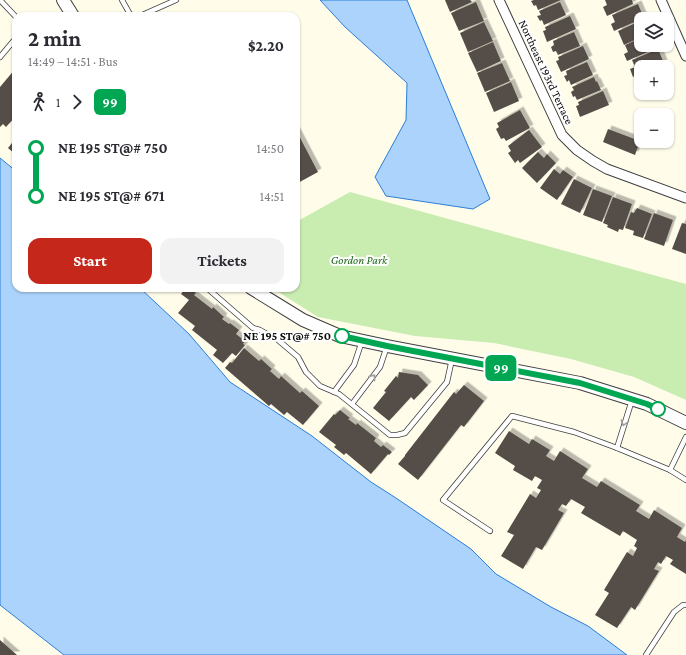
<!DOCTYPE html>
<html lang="en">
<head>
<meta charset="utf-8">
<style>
  :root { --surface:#fff; --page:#f2f2f3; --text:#2b2b33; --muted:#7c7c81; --accent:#c5271a }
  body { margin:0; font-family:"Crimson Pro",serif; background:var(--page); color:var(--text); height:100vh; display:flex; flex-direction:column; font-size:15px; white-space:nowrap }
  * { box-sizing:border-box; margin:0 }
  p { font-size:13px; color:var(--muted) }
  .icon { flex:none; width:22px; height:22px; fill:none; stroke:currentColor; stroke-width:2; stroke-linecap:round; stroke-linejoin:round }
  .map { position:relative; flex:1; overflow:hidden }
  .sheet { position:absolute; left:12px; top:12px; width:288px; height:280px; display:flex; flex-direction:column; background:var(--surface); border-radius:12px; box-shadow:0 1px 3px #0004 }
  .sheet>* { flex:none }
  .badge { padding:0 8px; border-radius:6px; font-size:14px; line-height:26px }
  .fabs { position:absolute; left:634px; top:12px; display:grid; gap:8px }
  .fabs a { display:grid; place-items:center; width:40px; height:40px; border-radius:8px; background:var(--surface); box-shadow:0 1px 3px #0004; font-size:20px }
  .map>.badge { position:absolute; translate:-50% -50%; box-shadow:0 0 0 2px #fff }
  .legs { display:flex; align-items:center; gap:6px; height:44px; padding:0 16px; font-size:13px }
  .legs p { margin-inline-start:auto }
  .overview { display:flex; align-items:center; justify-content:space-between; height:68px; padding:0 16px }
  h1 { font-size:22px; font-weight:700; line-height:30px }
  .cta { display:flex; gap:8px; margin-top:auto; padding:8px 16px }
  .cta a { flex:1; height:46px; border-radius:12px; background:var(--accent); color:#fff; font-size:16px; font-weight:700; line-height:46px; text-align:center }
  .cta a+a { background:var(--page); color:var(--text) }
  ul { padding:0 16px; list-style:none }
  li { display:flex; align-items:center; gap:14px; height:48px; font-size:15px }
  li i { display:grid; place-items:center; width:6px; height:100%; margin:0 5px; background:currentColor }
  li i::after { content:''; width:10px; height:10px; margin:-5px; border:3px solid; border-radius:50%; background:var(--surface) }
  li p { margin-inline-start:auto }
  li:first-child i { background:linear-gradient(#0000 50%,currentColor 0) }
  li:last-child i { background:linear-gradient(currentColor 50%,#0000 0) }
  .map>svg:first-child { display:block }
  .green { fill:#c9ecb1 }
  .water { fill:#abd3fb; stroke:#2c7ed7 }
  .building { fill:#554e47; filter:url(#shadow) }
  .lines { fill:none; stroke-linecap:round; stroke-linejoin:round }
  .service-casing { stroke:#3f3f3f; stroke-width:6 }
  .minor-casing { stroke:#3f3f3f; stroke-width:11 }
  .tertiary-casing { stroke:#3f3f3f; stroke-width:14 }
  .service { stroke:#fff; stroke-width:4.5 }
  .minor { stroke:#fff; stroke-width:9 }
  .tertiary { stroke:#fff; stroke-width:12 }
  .oneway { stroke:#9e9e9e }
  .line-1-casing { stroke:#fff; stroke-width:9 }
  .line-1 { stroke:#00a651; stroke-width:6 }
  .stop-1-dot { fill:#fff; stroke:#00a651; stroke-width:2 }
  .labels { text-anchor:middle; stroke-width:4; stroke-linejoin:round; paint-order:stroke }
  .street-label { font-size:12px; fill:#0c0c0c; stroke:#fff }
  .park-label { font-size:12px; font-style:italic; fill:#1f6818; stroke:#fff }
  .stop-label { font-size:12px; font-weight:bold; fill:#0c0c0c; stroke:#fff; text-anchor:end }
</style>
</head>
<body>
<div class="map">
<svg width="686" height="655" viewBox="0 0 686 655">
  <defs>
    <filter id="shadow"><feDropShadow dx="3.5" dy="-3.5" stdDeviation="0" flood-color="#0004"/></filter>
  </defs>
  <rect width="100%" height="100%" fill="#fffdea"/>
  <!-- green -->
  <polygon class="green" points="350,192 686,284 686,400 634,377 571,359 494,343 415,336 318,317 272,288 296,288 296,222"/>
  <!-- water -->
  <g class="water">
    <polygon points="320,0 407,0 490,199 473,209 386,196 375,177 406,120 407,83 345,27"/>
    <polygon points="0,158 16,171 16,288 140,288 189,334 230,382 312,436 371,482 396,498 471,549 496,574 551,607 588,626 627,655 64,655 0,605"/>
  </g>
  <!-- building -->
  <g class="building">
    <polygon points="445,0 470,0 472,2 450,12"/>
    <polygon points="534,0 561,0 538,10 536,5 534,6 531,1"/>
    <polygon points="605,0 632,0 633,4 607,16 603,7 607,5"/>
    <polygon points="476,2 484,21 459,31 451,13"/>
    <polygon points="560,2 566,15 544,25 542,20 540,21 537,16 541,15 539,11"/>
    <polygon points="638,4 644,18 614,31 611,24 615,22 612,15"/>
    <polygon points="570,16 576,29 547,42 543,31 546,30 545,27"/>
    <polygon points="640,21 641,37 624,45 618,31"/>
    <polygon points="484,22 493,41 468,52 460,33"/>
    <polygon points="574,32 580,46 558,55 556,51 553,52 551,47 554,45 553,41"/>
    <polygon points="641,38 641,45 656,45 657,48 627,61 624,54 628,52 625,45"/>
    <polygon points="493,42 501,61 477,72 468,53"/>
    <polygon points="583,46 589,59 561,72 556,61 559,60 558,57"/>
    <polygon points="658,49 664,63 655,67 641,67 641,73 633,77 630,69 635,67 632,60"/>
    <polygon points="587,62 593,75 571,85 569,80 567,82 564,76 567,75 566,71"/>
    <polygon points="502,63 510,81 485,92 477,73"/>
    <polygon points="16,68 16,108 15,110 16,110 16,116 6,127 3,124 0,127 0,87"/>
    <polygon points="594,77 596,82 597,81 601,90 577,100 575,96 573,97 571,92 574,90 572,87"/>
    <polygon points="511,82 519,101 494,112 486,93"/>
    <polygon points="603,91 609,105 580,117 576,106 579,105 578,102"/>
    <polygon points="520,110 530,128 506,141 504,138 501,139 496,129 499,127 497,123"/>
    <polygon points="608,129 640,141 635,155 603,142"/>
    <polygon points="296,130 318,172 296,184"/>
    <polygon points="529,130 542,147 520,163 518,160 515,163 508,153 511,151 508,146"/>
    <polygon points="16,138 16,155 8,148"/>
    <polygon points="538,152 544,158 547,154 556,163 537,183 522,168"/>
    <polygon points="554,169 560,174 563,170 573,177 557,200 540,188"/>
    <polygon points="574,179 592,188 580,213 561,204"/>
    <polygon points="593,189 612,196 602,222 583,215"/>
    <polygon points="613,197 632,204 623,230 619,229 618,232 607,227 608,225 603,223"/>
    <polygon points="637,208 652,214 643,238 633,235 634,231 625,228 631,212 634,213"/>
    <polygon points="654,213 673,220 664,246 644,239"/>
    <polygon points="682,223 686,224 686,254 672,249"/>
    <polygon points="186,288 190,288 196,293 194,295 212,309 213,307 224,317 222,319 229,324 230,323 239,330 236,334 245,341 243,344 245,345 236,356 232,353 223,363 213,355 217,350 192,330 195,326 178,313 189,300 181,294"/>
    <polygon points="244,348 259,361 261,359 272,369 270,371 279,379 281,376 300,393 302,391 319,406 303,425 287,412 284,415 271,404 269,406 225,368 230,362 232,363"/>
    <polygon points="399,372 418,375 428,385 414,400 411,397 389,421 373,408 386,392 384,391 396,376 398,378"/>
    <polygon points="464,385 484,401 464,427 461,425 418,480 398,464 405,456 405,455 454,392 456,394"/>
    <polygon points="340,410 350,418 348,419 356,425 357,423 376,438 374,441 381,447 383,445 392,452 389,455 388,454 371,474 346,453 344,455 334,447 336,445 319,432 334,414 335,415"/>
    <polygon points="509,431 529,444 532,439 550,450 546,456 554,461 560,451 588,469 582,478 597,487 601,481 640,505 636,511 649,519 654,510 682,528 677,537 685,542 686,540 686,574 670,564 673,560 666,556 661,564 658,562 654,569 659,571 635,610 631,607 617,628 595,615 609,593 604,590 627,552 633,556 637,548 634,546 637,540 623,531 620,536 581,513 585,507 571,499 566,506 562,504 558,510 564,513 542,550 536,547 523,569 501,556 514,535 507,532 530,494 536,498 541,490 537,488 542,480 535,476 532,481 513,470 515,466 495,453"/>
    <polygon points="0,640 17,655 0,655"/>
  </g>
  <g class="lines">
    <!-- service casing -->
    <g class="service-casing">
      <g id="service">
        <polyline points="0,0 16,17"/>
        <polyline points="122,0 131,16"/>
        <polyline points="140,16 176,0"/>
        <polyline points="0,57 16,38"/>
        <polyline points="207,288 253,328 260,330 278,340 298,357 306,372 320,386 339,394 390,435 397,435 405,433 447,382 452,359"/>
        <polyline points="334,392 354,365 362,341"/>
        <polyline points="352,404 380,367 387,346"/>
        <polyline points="617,448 632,400"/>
        <polyline points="670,470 686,437"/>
        <polyline points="490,531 443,500 512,416 574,432 617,448 670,470 686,480"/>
        <polyline points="646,655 674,612 683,605 686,605"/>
      </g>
    </g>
    <!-- minor casing -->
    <g class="minor-casing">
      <g id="minor">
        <polyline points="499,0 562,135 577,150 593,161 607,169 686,198"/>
        <polyline points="661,0 686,56"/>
      </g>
    </g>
    <!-- tertiary casing -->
    <g class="tertiary-casing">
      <g id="tertiary">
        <polyline points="63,0 73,16"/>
        <polyline points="251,288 303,320 340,336 387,346 580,383 647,404 686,423"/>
      </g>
    </g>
    <!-- service -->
    <use href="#service" class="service"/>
    <!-- minor -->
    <use href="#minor" class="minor"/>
    <!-- tertiary -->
    <use href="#tertiary" class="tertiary"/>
  </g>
  <!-- one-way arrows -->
  <defs><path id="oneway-chevron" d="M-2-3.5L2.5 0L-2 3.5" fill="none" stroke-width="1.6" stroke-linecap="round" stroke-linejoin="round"/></defs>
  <g class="oneway">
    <use href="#oneway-chevron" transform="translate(373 377) rotate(-52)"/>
    <use href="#oneway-chevron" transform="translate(624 423) rotate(108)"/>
  </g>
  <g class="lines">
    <!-- line-1 casing -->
    <g class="line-1-casing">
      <polyline id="line-1" points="342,336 387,346 580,383 647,404 658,409"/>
    </g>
    <!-- line-1 -->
    <use href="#line-1" class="line-1"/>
  </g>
  <!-- markers -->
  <g class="stop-1-dot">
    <circle cx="342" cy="336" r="7"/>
    <circle cx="658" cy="409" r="7"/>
  </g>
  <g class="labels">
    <!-- street labels -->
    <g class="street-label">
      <text transform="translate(546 72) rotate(65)" y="4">Northeast 193rd Terrace</text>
    </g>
    <!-- park labels -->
    <g class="park-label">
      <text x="359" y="264">Gordon Park</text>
    </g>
    <!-- stop labels -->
    <g class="stop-label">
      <text x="331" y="340">NE 195 ST@# 750</text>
    </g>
  </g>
</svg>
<div class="fabs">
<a><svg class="icon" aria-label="layers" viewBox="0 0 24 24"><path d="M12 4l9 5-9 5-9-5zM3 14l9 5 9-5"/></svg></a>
<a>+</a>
<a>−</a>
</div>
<b class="badge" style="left:501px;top:368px;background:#00a651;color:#fff">99</b>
<section class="sheet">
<div class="overview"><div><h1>2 min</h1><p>14:49 – 14:51 · Bus</p></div><b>$2.20</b></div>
<div class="legs"><svg class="icon" aria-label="walk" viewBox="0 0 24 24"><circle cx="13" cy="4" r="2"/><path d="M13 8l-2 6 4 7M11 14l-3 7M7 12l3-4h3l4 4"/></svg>1<svg class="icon" aria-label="forward" viewBox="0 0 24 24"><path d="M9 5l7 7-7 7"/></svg><b class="badge" style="background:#00a651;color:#fff">99</b></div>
<ul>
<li><i style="color:#00a651"></i><b>NE 195 ST@# 750</b><p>14:50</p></li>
<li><i style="color:#00a651"></i><b>NE 195 ST@# 671</b><p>14:51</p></li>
</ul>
<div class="cta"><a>Start</a><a>Tickets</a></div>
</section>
</div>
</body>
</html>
